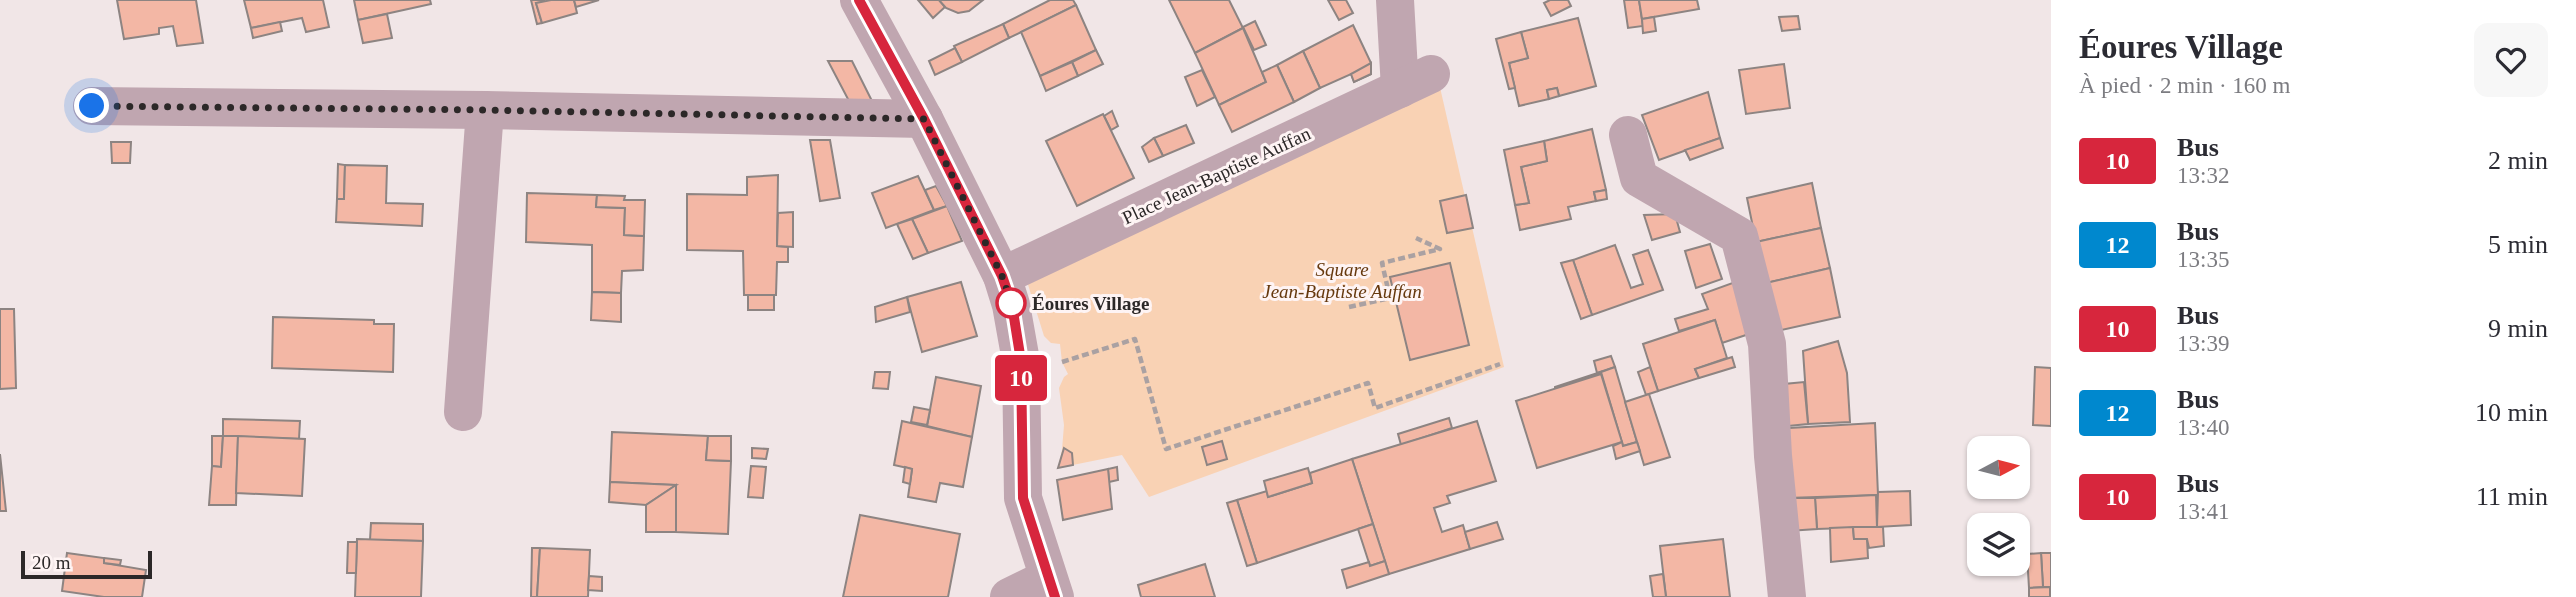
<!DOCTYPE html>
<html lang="fr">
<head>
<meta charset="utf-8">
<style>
  :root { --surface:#fff; --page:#f7f7f7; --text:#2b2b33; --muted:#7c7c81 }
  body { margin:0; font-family:"Times New Roman",serif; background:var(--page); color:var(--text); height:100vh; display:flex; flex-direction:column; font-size:26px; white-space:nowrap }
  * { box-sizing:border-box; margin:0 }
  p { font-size:23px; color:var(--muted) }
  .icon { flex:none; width:38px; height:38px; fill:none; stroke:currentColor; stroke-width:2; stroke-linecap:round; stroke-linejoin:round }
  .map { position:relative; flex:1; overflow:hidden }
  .side { display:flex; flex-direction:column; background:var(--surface); width:525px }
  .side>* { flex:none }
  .badge { padding:0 14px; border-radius:5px; font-size:24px; line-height:46px }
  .needle { width:46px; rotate:83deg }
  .controls { position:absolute; left:1967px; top:436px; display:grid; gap:14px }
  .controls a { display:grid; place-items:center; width:63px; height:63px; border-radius:14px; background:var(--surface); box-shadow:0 2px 5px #0004; font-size:35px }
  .scale { position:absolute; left:21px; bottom:18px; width:131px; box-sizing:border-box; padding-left:7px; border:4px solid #2c2828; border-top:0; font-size:19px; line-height:24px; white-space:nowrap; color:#2c2828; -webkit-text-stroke:5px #fef4f4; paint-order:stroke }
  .you { position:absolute; width:35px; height:35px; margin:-18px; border:5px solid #fff; border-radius:50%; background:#1a73e8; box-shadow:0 0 0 10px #1a73e833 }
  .map>.badge { position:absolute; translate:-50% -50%; box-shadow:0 0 0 4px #fff }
  .round { display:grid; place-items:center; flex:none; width:74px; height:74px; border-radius:14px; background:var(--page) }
  .head { display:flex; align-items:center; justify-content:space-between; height:119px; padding:0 28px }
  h1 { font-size:33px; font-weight:700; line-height:52px }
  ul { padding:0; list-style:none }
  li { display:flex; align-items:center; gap:21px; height:84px; padding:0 28px }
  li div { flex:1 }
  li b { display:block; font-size:26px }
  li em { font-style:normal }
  li .badge { min-width:77px; font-weight:700; text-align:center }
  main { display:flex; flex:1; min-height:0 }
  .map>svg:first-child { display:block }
  .green { fill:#f9d2b4 }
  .building { fill:#f3b7a5; stroke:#8d8482; stroke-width:2 }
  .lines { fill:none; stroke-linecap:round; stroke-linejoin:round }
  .path { stroke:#aaa1a2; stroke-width:4.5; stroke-dasharray:7 3.5; stroke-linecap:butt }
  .minor { stroke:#c0a6b0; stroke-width:38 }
  .line-casing { stroke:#fff; stroke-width:16 }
  .line { stroke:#d7263d; stroke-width:10 }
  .walk { stroke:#2c2828; stroke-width:7; stroke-dasharray:0 12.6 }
  .stop-dot { fill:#fff; stroke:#d7263d; stroke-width:3.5 }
  .labels { text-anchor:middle; stroke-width:6; stroke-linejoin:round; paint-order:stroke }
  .street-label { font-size:19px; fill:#2c2828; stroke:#fef4f4 }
  .park-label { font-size:19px; font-style:italic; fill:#66390e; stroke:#fef4f4 }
  .stop-label { font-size:19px; font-weight:bold; fill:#2c2828; stroke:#fef4f4; text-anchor:start }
</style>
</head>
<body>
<main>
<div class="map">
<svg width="2051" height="597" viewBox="0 0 2051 597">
  <rect width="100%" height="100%" fill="#f1e6e7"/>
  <!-- green -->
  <polygon class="green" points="1439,83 1504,367 1149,497 1122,455 1058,468 1062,450 1064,425 1059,388 1064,377 1068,374 1062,362 1060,344 1051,343 1044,336 1025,275"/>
  <!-- building -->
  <g class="building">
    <polygon points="117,0 196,0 203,43 177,46 173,26 159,28 159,34 124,39"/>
    <polygon points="244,0 323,0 329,27 306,32 302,18 251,28"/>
    <polygon points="354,0 430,0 431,4 358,20"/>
    <polygon points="531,0 544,0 544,2 536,3 542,23 537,24"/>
    <polygon points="551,0 574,0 577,13 542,23 536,3"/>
    <polygon points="574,0 599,0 576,7"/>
    <polygon points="918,0 939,0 945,7 933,18"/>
    <polygon points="939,0 983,0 969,11 958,13 946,8"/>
    <polygon points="1050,0 1073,0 1076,5 1009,38 1003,24"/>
    <polygon points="1169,0 1229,0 1243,28 1195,53"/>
    <polygon points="1328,0 1346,0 1353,13 1339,20"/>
    <polygon points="1550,0 1568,0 1571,6 1551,16 1544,3"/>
    <polygon points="1624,0 1639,0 1643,26 1628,28"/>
    <polygon points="1639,0 1697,0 1699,9 1642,19"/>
    <polygon points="1076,5 1096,50 1040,76 1021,32"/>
    <polygon points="387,14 392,38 363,43 358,20"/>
    <polygon points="1798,16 1800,29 1782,31 1779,17"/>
    <polygon points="1654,17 1656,31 1643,33 1642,19"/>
    <polygon points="1578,18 1596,86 1559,96 1557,88 1547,90 1549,99 1519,106 1509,63 1528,58 1521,32"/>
    <polygon points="1255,21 1266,45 1254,50 1243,27"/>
    <polygon points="280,22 282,31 253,38 251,28"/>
    <polygon points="1003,24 1009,38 962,62 954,46"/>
    <polygon points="1353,25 1371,63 1371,74 1354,82 1351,74 1320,88 1303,51"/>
    <polygon points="1243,28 1266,82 1219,105 1195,53"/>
    <polygon points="1521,32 1528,58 1509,63 1515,88 1509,89 1496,39"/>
    <polygon points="955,48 962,62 935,75 929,61"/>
    <polygon points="1096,50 1103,64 1078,76 1072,62"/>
    <polygon points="1303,51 1320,88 1294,102 1277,65"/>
    <polygon points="828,61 852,61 872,101 849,101"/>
    <polygon points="1072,62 1078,76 1046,91 1040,76"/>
    <polygon points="1371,63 1371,74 1354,82 1351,74"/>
    <polygon points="1784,64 1790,108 1746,114 1739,70"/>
    <polygon points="1277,65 1294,102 1232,132 1219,105 1266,82 1262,72"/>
    <polygon points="1202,70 1215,97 1197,106 1185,77"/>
    <polygon points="1557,88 1559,96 1549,99 1547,90"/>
    <polygon points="1708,92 1720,138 1659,160 1642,115"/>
    <polygon points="1112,111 1118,126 1111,130 1104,116"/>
    <polygon points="1103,114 1134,178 1077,206 1046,141"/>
    <polygon points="1186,125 1194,143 1163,156 1154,138"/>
    <polygon points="1592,129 1606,190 1594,192 1596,201 1568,207 1571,219 1520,230 1515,205 1529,203 1521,167 1547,161 1544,141"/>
    <polygon points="1154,138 1163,156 1149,162 1142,147"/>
    <polygon points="1720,138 1723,148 1690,160 1685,150"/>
    <polygon points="810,140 830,140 840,198 820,201"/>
    <polygon points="1544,141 1547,161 1521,167 1529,203 1515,205 1504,150"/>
    <polygon points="111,142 131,142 130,163 112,163"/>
    <polygon points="338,164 345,165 344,199 337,199"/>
    <polygon points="345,165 387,166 386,203 423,204 422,226 336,222 337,199 344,199"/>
    <polygon points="778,175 777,246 788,247 788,262 777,262 776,295 744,295 743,251 687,250 687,194 747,195 747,177"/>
    <polygon points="918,176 934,210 886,228 872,193"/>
    <polygon points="1812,183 1821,228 1756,242 1747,198"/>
    <polygon points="936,186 947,206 934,210 925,190"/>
    <polygon points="1606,190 1607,199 1596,201 1594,192"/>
    <polygon points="527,193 597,195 596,207 625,208 624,235 644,236 643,270 622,271 621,293 592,292 592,245 526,242"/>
    <polygon points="597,195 625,196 624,200 645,200 644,236 624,235 625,208 596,207"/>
    <polygon points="1466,195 1473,228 1447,233 1440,201"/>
    <polygon points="947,206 962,241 928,253 912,219"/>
    <polygon points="793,212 793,247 777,246 778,213"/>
    <polygon points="1675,214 1680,232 1652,240 1644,215"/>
    <polygon points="912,219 928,253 913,259 897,224"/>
    <polygon points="1821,228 1830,268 1766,283 1756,242"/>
    <polygon points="1710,244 1722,279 1696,288 1685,251"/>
    <polygon points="1615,245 1631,288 1643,284 1633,255 1648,250 1663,290 1592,315 1573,260"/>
    <polygon points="1573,260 1592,315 1581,319 1561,263"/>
    <polygon points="1450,263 1469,345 1410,360 1390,277"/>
    <polygon points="1830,268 1840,317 1777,331 1766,283"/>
    <polygon points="1738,281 1749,334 1722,343 1715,320 1679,331 1675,319 1708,309 1702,294"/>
    <polygon points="961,282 977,336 922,352 907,297"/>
    <polygon points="592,292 621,293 621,322 591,320"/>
    <rect x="748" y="295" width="26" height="15"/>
    <polygon points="907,297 910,312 876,322 875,307"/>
    <polygon points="0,309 14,309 16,388 0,389"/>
    <polygon points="273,317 374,320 374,324 394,324 393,372 272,368"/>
    <polygon points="1715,320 1727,358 1695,369 1699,378 1658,391 1643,344"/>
    <polygon points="1838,341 1847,373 1850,422 1808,424 1803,351"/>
    <polygon points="1611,356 1615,367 1597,373 1594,361"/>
    <polygon points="1732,357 1735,367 1699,378 1695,369"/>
    <polygon points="1615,367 1637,442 1623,446 1601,372"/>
    <polygon points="1650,367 1658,391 1646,395 1638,372"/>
    <polygon points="2035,367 2051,368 2051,426 2033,425"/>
    <polygon points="875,372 890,372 888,389 873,388"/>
    <polygon points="1601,372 1601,374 1555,388 1555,387"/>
    <polygon points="1601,374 1622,442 1537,468 1516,401"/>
    <polygon points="936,377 981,386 972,437 927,426"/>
    <polygon points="1804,382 1808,424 1788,426 1784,384"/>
    <polygon points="1649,394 1670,457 1644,465 1625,402"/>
    <polygon points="914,407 930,410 927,425 911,422"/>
    <polygon points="1449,418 1452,428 1401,445 1398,434"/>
    <polygon points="223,419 300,421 299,439 223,436"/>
    <polygon points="902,421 972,437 963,487 940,483 936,502 908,497 912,469 894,465"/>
    <polygon points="1477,421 1496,481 1447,496 1450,503 1434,508 1442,532 1463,525 1470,549 1389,574 1352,459"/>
    <polygon points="1875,423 1878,495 1787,498 1789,428"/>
    <polygon points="612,432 708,436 706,460 731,461 728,534 676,532 676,485 610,482"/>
    <polygon points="212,436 223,436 221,467 212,466"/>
    <polygon points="223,436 238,436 236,505 209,505 212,466 221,467"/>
    <polygon points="238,436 305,439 302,496 236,493"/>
    <polygon points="708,436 731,436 731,461 706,460"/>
    <polygon points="1222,441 1227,459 1207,465 1202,447"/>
    <polygon points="1622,442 1623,446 1637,442 1640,451 1616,459 1613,446"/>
    <polygon points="752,448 768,449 766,459 752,458"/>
    <polygon points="1064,448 1072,453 1073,465 1058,468"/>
    <polygon points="0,454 6,511 0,511"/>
    <polygon points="1352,459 1373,524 1257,563 1237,500 1267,491 1268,497 1312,483 1310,473"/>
    <polygon points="751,466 766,467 763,498 748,497"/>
    <polygon points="905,467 912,469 910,484 903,482"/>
    <polygon points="1117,467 1118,480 1109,482 1108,469"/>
    <polygon points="1308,468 1312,483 1268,497 1264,481"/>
    <polygon points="1108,469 1112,509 1063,520 1057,480"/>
    <polygon points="610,482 676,485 646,505 609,502"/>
    <polygon points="676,485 676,532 646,532 646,505"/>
    <polygon points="1910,491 1911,525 1877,527 1878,492"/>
    <polygon points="1876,495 1877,527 1817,529 1815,498"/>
    <polygon points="1787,498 1815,498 1817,529 1788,531"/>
    <polygon points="1237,500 1257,563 1247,566 1227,503"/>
    <polygon points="860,515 960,534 948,597 843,597"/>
    <polygon points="1497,522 1503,539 1470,549 1465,532"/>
    <polygon points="371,523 423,524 423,541 370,540"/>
    <polygon points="1373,524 1385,561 1370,566 1358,529"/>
    <polygon points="1853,527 1854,539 1867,539 1868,558 1831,562 1830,528"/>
    <polygon points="1853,527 1883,527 1884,546 1869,548 1867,539 1854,539"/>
    <polygon points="357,539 423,541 421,597 355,597"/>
    <polygon points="1723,539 1730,597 1666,597 1660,546"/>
    <polygon points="348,542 357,542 356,573 347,573"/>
    <polygon points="532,548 540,548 537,597 531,597"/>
    <polygon points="540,548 590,550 588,597 537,597"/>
    <polygon points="67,553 104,558 104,563 146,570 142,597 104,597 62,591"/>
    <polygon points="2041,553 2051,553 2051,597 2050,587 2043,587"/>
    <polygon points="2041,553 2043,587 2029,588 2027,554"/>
    <polygon points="104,558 121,560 120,565 104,563"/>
    <polygon points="1385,561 1389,574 1347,588 1342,570 1369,562 1370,566"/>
    <polygon points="1205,564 1215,597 1141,597 1138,585"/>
    <polygon points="1663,574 1666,597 1653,597 1650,576"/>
    <polygon points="589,576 602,577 602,591 588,590"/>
    <polygon points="2050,587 2050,597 2029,597 2029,588"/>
  </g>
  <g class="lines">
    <!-- path -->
    <g class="path">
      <polyline points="1349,307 1390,298 1382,263 1440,249 1416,238"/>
      <polyline points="1062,362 1135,339 1166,449 1368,383 1375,408 1500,364"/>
    </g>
    <!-- minor -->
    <g class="minor">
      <polyline points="859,0 924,119 1002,276 1011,305 1021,361 1023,498 1055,597"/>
      <polyline points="1395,0 1400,89"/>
      <polyline points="92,106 485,110 924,119"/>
      <polyline points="1628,135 1639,178 1739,236 1767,344 1773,456 1787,597"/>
      <polyline points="1002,276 1431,74"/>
      <polyline points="463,412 485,110"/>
      <polyline points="1009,597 1048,578"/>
    </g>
  </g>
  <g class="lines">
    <!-- line casing -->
    <g class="line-casing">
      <polyline id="line" points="859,0 924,119 1002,276 1012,305 1021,361 1023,498 1055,597"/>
    </g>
    <!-- line -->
    <use href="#line" class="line"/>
    <!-- walk -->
    <polyline class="walk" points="92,106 485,110 924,119 1002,276 1012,305 1011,303"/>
  </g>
  <!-- markers -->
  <circle class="stop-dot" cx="1011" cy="303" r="14"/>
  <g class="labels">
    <!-- street labels -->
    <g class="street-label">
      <text transform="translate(1216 175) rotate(-25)" y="7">Place Jean-Baptiste Auffan</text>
    </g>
    <!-- park labels -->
    <g class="park-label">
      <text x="1342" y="276">Square<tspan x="1342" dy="22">Jean-Baptiste Auffan</tspan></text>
    </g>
    <!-- stop labels -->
    <g class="stop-label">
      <text x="1032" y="310">Éoures Village</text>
    </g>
  </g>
</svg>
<div class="controls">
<a><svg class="needle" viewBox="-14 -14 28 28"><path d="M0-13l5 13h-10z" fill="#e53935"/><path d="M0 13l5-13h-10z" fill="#7c7c81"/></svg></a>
<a><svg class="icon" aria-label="layers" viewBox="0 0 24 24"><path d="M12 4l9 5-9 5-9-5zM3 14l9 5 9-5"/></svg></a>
</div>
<div class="scale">20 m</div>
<div class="you" style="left:92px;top:106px"></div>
<b class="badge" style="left:1021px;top:378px;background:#d7263d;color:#fff">10</b>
</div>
<section class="side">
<div class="head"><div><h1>Éoures Village</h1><p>À pied · 2 min · 160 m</p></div><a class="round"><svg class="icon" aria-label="heart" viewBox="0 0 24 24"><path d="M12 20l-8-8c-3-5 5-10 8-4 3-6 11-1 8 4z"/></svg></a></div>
<ul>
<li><span class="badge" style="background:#d7263d;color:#fff">10</span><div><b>Bus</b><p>13:32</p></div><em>2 min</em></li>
<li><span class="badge" style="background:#0088ce;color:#fff">12</span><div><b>Bus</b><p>13:35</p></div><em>5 min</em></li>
<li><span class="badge" style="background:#d7263d;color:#fff">10</span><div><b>Bus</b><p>13:39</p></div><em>9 min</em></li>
<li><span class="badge" style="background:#0088ce;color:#fff">12</span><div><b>Bus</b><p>13:40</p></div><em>10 min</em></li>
<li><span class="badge" style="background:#d7263d;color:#fff">10</span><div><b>Bus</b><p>13:41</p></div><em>11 min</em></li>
</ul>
</section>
</main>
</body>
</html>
